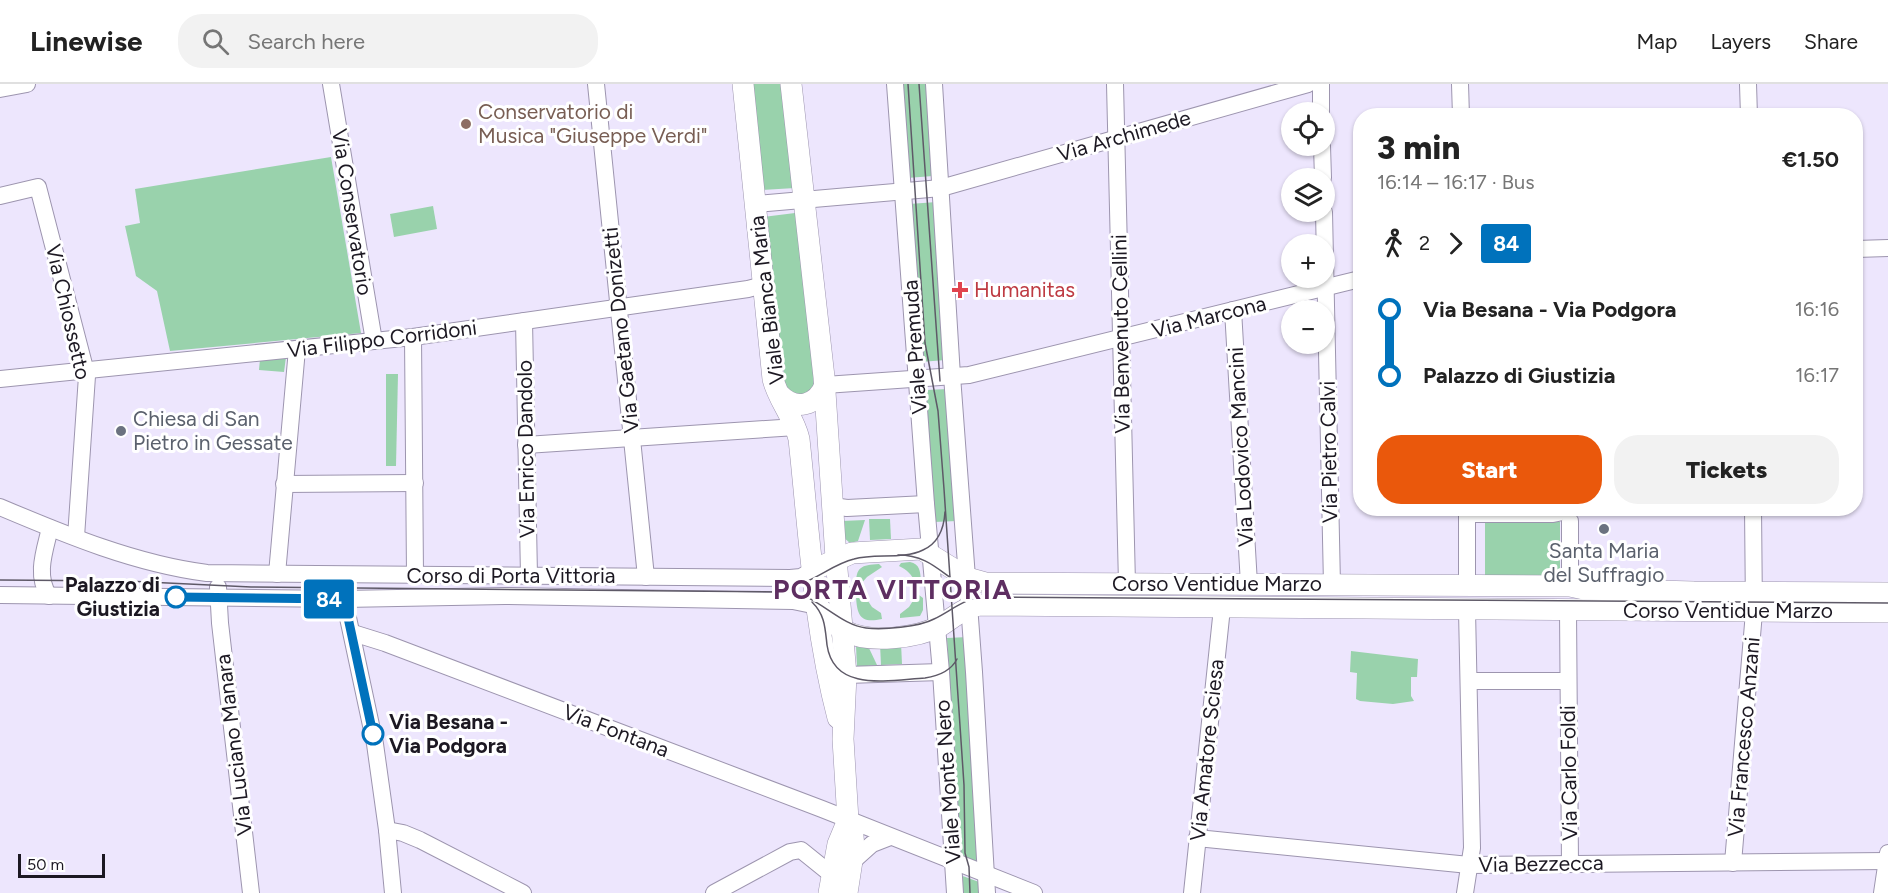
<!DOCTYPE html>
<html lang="en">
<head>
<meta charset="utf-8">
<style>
  :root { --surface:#fff; --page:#f2f2f2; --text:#222; --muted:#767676; --line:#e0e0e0; --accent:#ea580c }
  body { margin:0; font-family:Figtree,sans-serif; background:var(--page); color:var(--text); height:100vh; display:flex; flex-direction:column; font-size:22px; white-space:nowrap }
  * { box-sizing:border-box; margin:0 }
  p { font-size:20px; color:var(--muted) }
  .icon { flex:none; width:33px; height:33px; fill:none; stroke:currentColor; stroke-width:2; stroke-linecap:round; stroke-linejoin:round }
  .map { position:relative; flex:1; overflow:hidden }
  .side { position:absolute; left:1353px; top:24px; width:510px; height:408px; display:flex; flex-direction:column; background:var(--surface); border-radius:24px; box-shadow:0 2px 4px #0004 }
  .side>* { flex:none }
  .badge { padding:0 12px; border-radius:4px; font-size:21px; line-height:39px }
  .fabs { position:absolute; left:1281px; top:18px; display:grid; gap:12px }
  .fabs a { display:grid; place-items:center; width:54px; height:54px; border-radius:50%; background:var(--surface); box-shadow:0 2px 4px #0004; font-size:30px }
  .scale { position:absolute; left:18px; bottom:15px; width:87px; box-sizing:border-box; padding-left:6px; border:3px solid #1c1822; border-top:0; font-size:16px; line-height:21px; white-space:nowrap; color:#1c1822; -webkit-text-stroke:4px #fff; paint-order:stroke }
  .map>.badge { position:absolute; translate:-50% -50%; box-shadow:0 0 0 3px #fff }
  .legs { display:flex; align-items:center; gap:9px; height:66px; padding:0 24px; font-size:20px }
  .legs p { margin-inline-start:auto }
  .head { display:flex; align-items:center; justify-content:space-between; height:102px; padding:0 24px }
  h1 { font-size:33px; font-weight:800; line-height:45px }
  .primary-button { display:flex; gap:12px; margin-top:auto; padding:12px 24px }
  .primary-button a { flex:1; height:69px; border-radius:24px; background:var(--accent); color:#fff; font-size:24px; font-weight:800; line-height:69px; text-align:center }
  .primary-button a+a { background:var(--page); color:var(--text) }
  ul { padding:0 24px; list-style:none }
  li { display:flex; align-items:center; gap:21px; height:66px; font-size:22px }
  li i { display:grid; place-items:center; width:9px; height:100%; margin:0 8px; background:currentColor }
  li i::after { content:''; width:15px; height:15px; margin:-8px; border:4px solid; border-radius:50%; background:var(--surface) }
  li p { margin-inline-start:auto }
  li:first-child i { background:linear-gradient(#0000 50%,currentColor 0) }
  li:last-child i { background:linear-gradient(currentColor 50%,#0000 0) }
  header { display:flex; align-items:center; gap:36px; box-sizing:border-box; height:84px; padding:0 30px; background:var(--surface); border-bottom:2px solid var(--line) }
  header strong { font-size:28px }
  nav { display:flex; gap:33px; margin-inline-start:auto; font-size:21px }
  .search { width:420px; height:54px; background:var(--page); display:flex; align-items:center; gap:15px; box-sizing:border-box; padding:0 21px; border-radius:24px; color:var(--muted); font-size:22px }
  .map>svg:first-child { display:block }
  .green { fill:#99d2ac }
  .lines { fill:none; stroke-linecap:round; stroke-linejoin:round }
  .minor-casing { stroke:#9d95af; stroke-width:18 }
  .major-casing { stroke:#9d95af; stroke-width:22 }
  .minor { stroke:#fff; stroke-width:16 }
  .major { stroke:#fff; stroke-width:21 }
  .tram { stroke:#5e5967; stroke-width:1.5 }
  .line-1-casing { stroke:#fff; stroke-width:14 }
  .line-1 { stroke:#0072bc; stroke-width:9 }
  .education-dot { fill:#8d6e63; stroke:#fff; stroke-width:2 }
  .health-dot { fill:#e0444e; stroke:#fff; stroke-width:2 }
  .worship-dot { fill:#6b7280; stroke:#fff; stroke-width:2 }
  .stop-1-dot { fill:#fff; stroke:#0072bc; stroke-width:3 }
  .labels { text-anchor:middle; stroke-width:6; stroke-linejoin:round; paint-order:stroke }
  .education-label { font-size:21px; fill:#785e54; stroke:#fff; text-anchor:start }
  .street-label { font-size:21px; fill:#1c1822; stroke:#fff }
  .health-label { font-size:21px; fill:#be3a42; stroke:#fff; text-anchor:start }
  .worship-label { font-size:21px; fill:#5b616d; stroke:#fff; text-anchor:start }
  .stop-label { font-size:21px; font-weight:bold; fill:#1c1822; stroke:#fff; text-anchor:end }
  .district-label { font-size:27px; font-weight:bold; letter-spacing:1.5px; fill:#5e2e61; stroke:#fff }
</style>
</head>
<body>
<header>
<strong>Linewise</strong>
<div class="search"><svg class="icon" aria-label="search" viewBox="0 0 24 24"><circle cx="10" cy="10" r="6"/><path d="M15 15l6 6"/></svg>Search here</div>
<nav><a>Map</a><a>Layers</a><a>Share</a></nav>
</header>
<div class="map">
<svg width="1888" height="809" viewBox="0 0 1888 809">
  <rect width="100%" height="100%" fill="#ede6fd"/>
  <!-- green -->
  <g class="green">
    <polygon points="751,0 784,0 795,104 761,106"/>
    <polygon points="901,0 927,0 933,92 907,94"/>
    <polygon points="331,73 361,249 170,267 157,207 136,192 125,142 140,139 135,105"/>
    <polygon points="937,118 946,276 920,278 909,120"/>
    <polygon points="433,122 437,145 394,153 390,130"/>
    <polygon points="795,129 816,297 815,305 797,314 784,302 784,290 763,133"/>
    <polygon points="286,273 284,288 259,286 260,275"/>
    <polygon points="386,290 398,290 396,382 386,382"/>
    <polygon points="948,305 957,437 934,438 926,306"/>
    <polygon points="869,435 890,435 891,455 870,456"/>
    <polygon points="865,436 858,457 850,459 843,453 842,437"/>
    <polygon points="1560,438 1560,491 1485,491 1485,439"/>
    <path d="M910,478C920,480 920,487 921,496L918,500L915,499C912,490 907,486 899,482L901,479Z"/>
    <path d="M879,480L882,483L867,493L860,501H856C856,483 861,481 879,480Z"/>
    <polygon points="919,511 923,514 923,526 920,532 900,534 900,530 909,523 916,512"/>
    <path d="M856,512L866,514L872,523L881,529L882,535C860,540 857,531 856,512Z"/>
    <polygon points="968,553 979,780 958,771 947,554"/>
    <polygon points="901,559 902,580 881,581 880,560"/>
    <polygon points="856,562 868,562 877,581 857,583"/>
    <polygon points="1351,567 1418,575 1417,593 1411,593 1411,612 1414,617 1393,620 1360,617 1356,615 1357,589 1350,588"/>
    <polygon points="960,791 979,798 980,809 961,809"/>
  </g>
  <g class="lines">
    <!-- minor casing -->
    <g class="minor-casing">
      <g id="minor">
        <polyline points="331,0 374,257"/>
        <polyline points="596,0 646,493"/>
        <polyline points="895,0 926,420 941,588 955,809"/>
        <polyline points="934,0 952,292 974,588 987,809"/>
        <polyline points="1115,0 1127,500"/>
        <polyline points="1321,0 1321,28"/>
        <polyline points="1460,0 1461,32"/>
        <polyline points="1748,0 1749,32"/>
        <polyline points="0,5 27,0"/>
        <polyline points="1322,62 1323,94"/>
        <polyline points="0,112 38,103 87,292 76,453"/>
        <polyline points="756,120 941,104 1308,0"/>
        <polyline points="1324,128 1332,501"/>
        <polyline points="1856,165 1888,164"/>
        <polyline points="1233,226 1249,500"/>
        <polyline points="524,237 529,492"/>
        <polyline points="413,253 415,491"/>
        <polyline points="0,295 413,253 748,205 763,201"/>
        <polyline points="825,301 969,291 1360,195"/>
        <polyline points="526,361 796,343"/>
        <polyline points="284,400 415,399"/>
        <polyline points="833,422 847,424 926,420"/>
        <path d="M0,423C66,451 136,480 207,489L790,494L801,493L813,486"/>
        <polyline points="1467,424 1467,501"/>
        <polyline points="1467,430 1553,430 1558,429 1563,424"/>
        <polyline points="1570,437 1570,502"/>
        <polyline points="277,490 297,265"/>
        <polyline points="218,503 220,539 251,809"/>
        <polyline points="0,511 344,515 505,512 793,517 817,522"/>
        <path d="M49,512C35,491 45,466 50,444"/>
        <polyline points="344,515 375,660 387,746 393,809"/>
        <polyline points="1568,527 1570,780"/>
        <polyline points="353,549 385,559 822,725 1034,809"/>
        <polyline points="846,591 941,588"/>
        <polyline points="1469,597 1568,597"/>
        <polyline points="387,746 403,749 420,756 523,809"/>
        <polyline points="1197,754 1469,781 1887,777"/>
        <polyline points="853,777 872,760 890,753"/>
        <polyline points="1733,779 1754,528 1753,424"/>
        <polyline points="714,809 790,768 801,766 832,791"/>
        <polyline points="1192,809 1222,524"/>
        <polyline points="1465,809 1472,764 1467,526"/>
        <polyline points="1882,809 1888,769"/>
      </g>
    </g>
    <!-- major casing -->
    <g class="major-casing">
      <g id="major">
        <path d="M743,0L773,295C778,316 794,333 799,355C809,448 814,543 838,634"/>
        <polyline points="791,0 824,293 836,474 846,591 843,655 848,736 853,752 854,764 847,809"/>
        <path d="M780,311C795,327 817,322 825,301"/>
        <polyline points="813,486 852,469 921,465 968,494 986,499 1570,502 1584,505 1694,508 1888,509"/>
        <path d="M817,522C826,530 834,542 845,547C869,560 917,554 940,542C953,534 966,522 981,521L1888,528"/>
        <polyline points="829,809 838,760 848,736"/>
      </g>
    </g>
    <!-- minor -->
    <use href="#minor" class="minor"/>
    <!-- major -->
    <use href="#major" class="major"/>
    <!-- tram -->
    <g class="tram">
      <polyline points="908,0 925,259 938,327 944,405 964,701 965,769 969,783 970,809"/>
      <polyline points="919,0 940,297"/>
      <path d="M898,471C941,471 948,507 987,507"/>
      <path d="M0,496L126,497L251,503L792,508C820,514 840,541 866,544C883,546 919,543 934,535C951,527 964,514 984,513L1888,519"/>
      <path d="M785,502C811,502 829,481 854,475C875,469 903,476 923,466C939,459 944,444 945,428"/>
      <path d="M812,518C825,531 825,543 827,561C834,609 890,596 925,594C938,592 951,587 957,575"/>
    </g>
  </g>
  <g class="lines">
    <!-- line-1 casing -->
    <g class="line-1-casing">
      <polyline id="line-1" points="176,513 344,515 373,650"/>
    </g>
    <!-- line-1 -->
    <use href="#line-1" class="line-1"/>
  </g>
  <!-- markers -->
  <circle class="education-dot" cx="466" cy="40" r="6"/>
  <path class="health-dot" d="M957 197h6v6h6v6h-6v6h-6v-6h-6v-6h6z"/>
  <g class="worship-dot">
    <circle cx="121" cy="347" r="6"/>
    <circle cx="1604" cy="445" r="6"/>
  </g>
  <g class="stop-1-dot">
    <circle cx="176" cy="513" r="10"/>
    <circle cx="373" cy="650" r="10"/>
  </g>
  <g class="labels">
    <!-- education labels -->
    <g class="education-label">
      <text x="478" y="35">Conservatorio di<tspan x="478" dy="24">Musica "Giuseppe Verdi"</tspan></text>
    </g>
    <!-- street labels -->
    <g class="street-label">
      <text transform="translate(1124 52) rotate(-16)" y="7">Via Archimede</text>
      <text transform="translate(352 128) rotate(81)" y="7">Via Conservatorio</text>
      <text transform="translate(767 216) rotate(-97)" y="7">Viale Bianca Maria</text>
      <text transform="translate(68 228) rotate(77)" y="7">Via Chiossetto</text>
      <text transform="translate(1209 233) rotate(-14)" y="7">Via Marcona</text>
      <text transform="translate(621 246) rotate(-96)" y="7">Via Gaetano Donizetti</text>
      <text transform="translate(1121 250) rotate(-91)" y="7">Via Benvenuto Cellini</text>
      <text transform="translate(382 255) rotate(-7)" y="7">Via Filippo Corridoni</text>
      <text transform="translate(915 263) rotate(-94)" y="7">Viale Premuda</text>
      <text transform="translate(1241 363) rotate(-93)" y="7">Via Lodovico Mancini</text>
      <text transform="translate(526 365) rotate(-91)" y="7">Via Enrico Dandolo</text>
      <text transform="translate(1329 368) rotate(-91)" y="7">Via Pietro Calvi</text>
      <text x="511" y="499">Corso di Porta Vittoria</text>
      <text x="1217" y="507">Corso Ventidue Marzo</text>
      <text x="1728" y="534">Corso Ventidue Marzo</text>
      <text transform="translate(616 647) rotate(21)" y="7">Via Fontana</text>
      <text transform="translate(1744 653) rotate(-85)" y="7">Via Francesco Anzani</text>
      <text transform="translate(234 661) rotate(-97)" y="7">Via Luciano Manara</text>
      <text transform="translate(1207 666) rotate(-84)" y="7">Via Amatore Sciesa</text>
      <text transform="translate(1569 689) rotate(-91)" y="7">Via Carlo Foldi</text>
      <text transform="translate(948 698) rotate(-94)" y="7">Viale Monte Nero</text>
      <text transform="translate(1541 780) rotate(-1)" y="7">Via Bezzecca</text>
    </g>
    <!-- health labels -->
    <g class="health-label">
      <text x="974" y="213">Humanitas</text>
    </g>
    <!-- worship labels -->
    <g class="worship-label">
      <text x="133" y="342">Chiesa di San<tspan x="133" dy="24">Pietro in Gessate</tspan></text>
      <text x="1604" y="474" text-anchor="middle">Santa Maria<tspan x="1604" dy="24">del Suffragio</tspan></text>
    </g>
    <!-- stop labels -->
    <g class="stop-label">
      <text x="160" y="508">Palazzo di<tspan x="160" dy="24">Giustizia</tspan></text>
      <text x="389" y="645" text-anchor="start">Via Besana -<tspan x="389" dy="24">Via Podgora</tspan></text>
    </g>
    <!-- district labels -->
    <g class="district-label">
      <text x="893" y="515">PORTA VITTORIA</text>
    </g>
  </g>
</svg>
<div class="fabs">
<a><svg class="icon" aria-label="locate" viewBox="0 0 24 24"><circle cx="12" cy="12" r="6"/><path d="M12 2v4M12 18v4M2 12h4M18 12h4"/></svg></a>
<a><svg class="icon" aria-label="layers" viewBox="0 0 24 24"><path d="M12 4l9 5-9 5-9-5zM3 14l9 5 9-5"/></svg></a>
<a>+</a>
<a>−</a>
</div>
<div class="scale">50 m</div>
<b class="badge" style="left:329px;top:515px;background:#0072bc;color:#fff">84</b>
<section class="side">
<div class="head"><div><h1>3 min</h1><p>16:14 – 16:17 · Bus</p></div><b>€1.50</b></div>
<div class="legs"><svg class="icon" aria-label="walk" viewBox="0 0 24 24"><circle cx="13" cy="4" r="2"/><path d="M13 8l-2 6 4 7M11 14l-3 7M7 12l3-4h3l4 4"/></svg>2<svg class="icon" aria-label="forward" viewBox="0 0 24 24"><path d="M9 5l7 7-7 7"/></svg><b class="badge" style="background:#0072bc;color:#fff">84</b></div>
<ul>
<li><i style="color:#0072bc"></i><b>Via Besana - Via Podgora</b><p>16:16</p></li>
<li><i style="color:#0072bc"></i><b>Palazzo di Giustizia</b><p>16:17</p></li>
</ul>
<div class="primary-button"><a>Start</a><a>Tickets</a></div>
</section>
</div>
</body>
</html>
